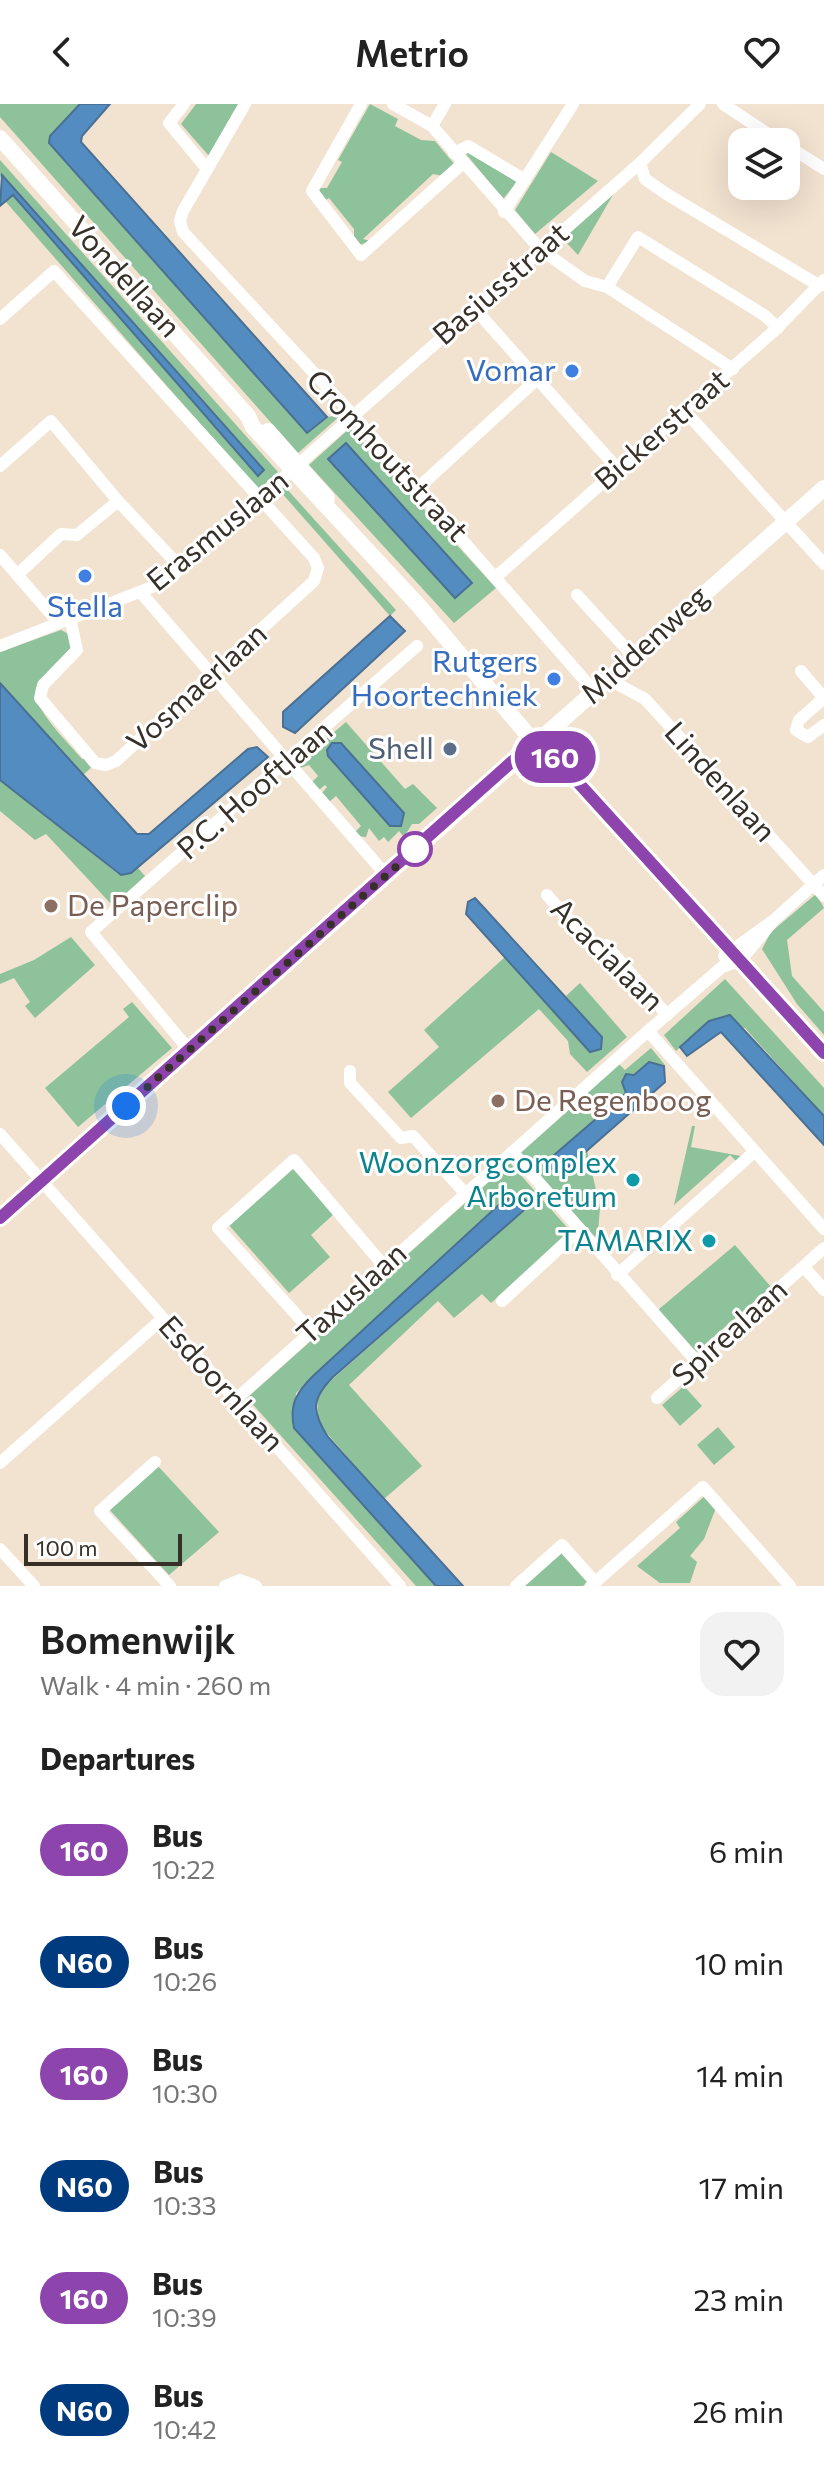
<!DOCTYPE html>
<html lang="en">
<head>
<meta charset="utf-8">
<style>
  :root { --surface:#fff; --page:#f2f2f2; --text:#222; --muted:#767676 }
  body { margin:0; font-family:Commissioner,sans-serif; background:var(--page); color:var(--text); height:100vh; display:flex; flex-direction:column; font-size:30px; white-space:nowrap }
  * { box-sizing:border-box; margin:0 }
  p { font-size:26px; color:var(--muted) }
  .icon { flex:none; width:44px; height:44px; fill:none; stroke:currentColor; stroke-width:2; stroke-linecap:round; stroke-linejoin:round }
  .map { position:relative; height:1482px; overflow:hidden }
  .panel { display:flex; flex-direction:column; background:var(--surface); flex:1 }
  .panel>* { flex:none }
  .badge { padding:0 16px; border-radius:26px; font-size:28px; line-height:52px }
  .controls { position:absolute; left:728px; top:24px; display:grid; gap:16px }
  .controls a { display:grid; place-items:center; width:72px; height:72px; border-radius:16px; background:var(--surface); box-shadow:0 8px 32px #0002; font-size:40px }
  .scale { position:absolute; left:24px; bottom:20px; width:158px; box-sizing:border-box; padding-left:8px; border:4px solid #363029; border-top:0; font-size:22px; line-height:28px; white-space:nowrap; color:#363029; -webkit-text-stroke:6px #fff; paint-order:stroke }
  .you { position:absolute; width:40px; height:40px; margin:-20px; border:6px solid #fff; border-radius:50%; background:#1a73e8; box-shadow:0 0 0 12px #1a73e833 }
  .map>.badge { position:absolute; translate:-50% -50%; box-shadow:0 0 0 4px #fff }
  h2 { padding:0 40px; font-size:30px; line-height:72px }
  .round { display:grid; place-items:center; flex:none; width:84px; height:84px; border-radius:24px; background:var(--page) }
  .summary { display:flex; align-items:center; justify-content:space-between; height:136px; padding:0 40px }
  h1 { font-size:38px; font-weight:600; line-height:60px }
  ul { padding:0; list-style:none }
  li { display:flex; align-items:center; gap:24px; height:112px; padding:0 40px }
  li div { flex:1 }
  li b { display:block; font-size:30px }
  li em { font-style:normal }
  li .badge { min-width:88px; font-weight:700; text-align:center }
  header { display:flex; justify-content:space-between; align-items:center; height:104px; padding:0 40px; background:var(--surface); font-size:36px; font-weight:600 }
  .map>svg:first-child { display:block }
  .green { fill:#8dc29a; fill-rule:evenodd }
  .water { fill:#538cc1; stroke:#4a7093; stroke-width:2 }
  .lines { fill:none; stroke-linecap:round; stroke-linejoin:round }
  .minor { stroke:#fff; stroke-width:12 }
  .tertiary { stroke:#fff; stroke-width:16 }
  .line-casing { stroke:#fff; stroke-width:18 }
  .line { stroke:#8e44ad; stroke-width:12 }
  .walk { stroke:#363029; stroke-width:8; stroke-dasharray:0 14.4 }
  .shop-dot { fill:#3f7fe0; stroke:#fff; stroke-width:3 }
  .service-dot { fill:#5c6f8a; stroke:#fff; stroke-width:3 }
  .stop-dot { fill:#fff; stroke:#8e44ad; stroke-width:4 }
  .education-dot { fill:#8d6e63; stroke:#fff; stroke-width:3 }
  .culture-dot { fill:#0f9aa8; stroke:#fff; stroke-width:3 }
  .labels { text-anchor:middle; stroke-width:6; stroke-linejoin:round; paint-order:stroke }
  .street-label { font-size:30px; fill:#363029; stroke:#fff }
  .shop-label { font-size:30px; fill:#366cbe; stroke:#fff; text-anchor:end }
  .service-label { font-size:30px; fill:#4e5e75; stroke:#fff; text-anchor:end }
  .education-label { font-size:30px; fill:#785e54; stroke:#fff; text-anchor:start }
  .culture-label { font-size:30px; fill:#0d838f; stroke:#fff; text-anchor:end }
</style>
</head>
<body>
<header><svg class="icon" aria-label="back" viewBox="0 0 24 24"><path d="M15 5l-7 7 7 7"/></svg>Metrio<svg class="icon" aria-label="heart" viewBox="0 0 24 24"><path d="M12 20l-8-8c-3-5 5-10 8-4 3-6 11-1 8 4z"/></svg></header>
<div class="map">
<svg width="824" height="1482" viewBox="0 0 824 1482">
  <rect width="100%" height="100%" fill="#f2e2d0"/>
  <!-- green -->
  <g class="green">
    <polygon points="0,0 80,0 50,32 49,40 306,328 327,313 341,311 298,349 0,13"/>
    <polygon points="196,0 239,0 209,52 181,20"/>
    <polygon points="370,0 398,15 395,22 421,36 435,37 455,61 443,72 433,70 363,135 371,137 359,141 354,136 354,125 329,94 323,98 317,84 327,84 342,58 338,56"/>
    <polygon points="551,48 598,77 535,130 515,106"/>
    <polygon points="469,49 517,78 503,95 466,50"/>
    <polygon points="0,56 278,368 258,386 5,97 13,91 0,72"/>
    <polygon points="614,89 578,151 563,135"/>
    <path d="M350,324L496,484L454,519L309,361ZM345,340L472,478L455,494Z"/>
    <polygon points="285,383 396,506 390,512 280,387"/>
    <path d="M61,526L70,531L73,545C62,556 45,569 37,582C27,600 70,640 82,655L88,654L94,661L82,672L0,579V548Z"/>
    <polygon points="346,618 405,685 413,680 437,704 419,720 412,720 404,733 399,727 388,738 384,733 379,737 369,724 366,733 357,732 354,729 361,722 336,692 329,698 322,689 327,683 325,681 319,686 312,678 318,672 309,661 300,664 300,657"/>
    <polygon points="0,676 118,770 131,769 138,764 145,772 113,802 46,730 35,736 0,707"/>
    <polygon points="816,790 824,804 787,836 792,872 824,908 824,931 797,900 762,845 771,828"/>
    <polygon points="71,833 95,861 35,914 25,902 30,898 14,874 0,880 0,870 34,856"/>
    <polygon points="505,853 590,948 601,945 602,933 566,892 580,879 627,933 587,968 570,950 568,937 539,905 411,1014 388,988 439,943 424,926"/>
    <polygon points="725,875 824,984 824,1012 745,924 709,917 676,947 664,931"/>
    <polygon points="132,898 172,944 78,1023 45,984 129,913 123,905"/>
    <polygon points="651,944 665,961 649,958 633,971 626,989 553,1052 565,1066 587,1046 600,1104 597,1140 521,1048 619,960 625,966"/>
    <polygon points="692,1022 695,1022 691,1043 741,1052 736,1057 730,1051 674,1101"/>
    <polygon points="510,1059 572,1129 491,1199 482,1190 454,1214 438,1197 349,1281 422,1362 384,1395 318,1319 318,1288 523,1107 523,1092 516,1091 504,1096 296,1289 294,1324 436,1482 416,1482 247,1294"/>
    <polygon points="292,1064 334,1110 311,1131 330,1153 289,1189 227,1119"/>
    <polygon points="735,1141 771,1183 696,1248 658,1206"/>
    <polygon points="684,1282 702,1302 680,1322 662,1301"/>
    <polygon points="718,1323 735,1343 714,1361 697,1341"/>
    <polygon points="157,1361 219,1428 169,1471 108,1404"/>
    <polygon points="707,1390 717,1401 704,1435 690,1452 697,1458 690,1479 660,1479 637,1462 680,1424 676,1418"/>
    <polygon points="560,1447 588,1477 583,1482 521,1482"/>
  </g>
  <!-- water -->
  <g class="water">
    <polygon points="80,0 110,0 82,32 81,38 327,313 307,329 49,39 50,32"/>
    <polygon points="2,71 264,366 258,372 13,91 0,102"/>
    <polygon points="346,339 472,479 455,494 328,355"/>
    <polygon points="390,512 405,527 295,629 283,623 283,608"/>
    <polygon points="0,579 137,730 149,730 248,645 257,643 268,653 131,769 121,771 0,676"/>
    <polygon points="332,639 341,639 404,709 401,722 390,722 328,652 327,646"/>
    <polygon points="475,794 602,933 601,945 590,948 466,810 468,798"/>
    <polygon points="730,911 824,1012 824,1041 721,928 687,952 680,943 709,917"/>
    <polygon points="649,958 664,962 665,978 565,1066 551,1065 549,1058 553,1052 626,989 622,978 626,970 634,971"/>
    <path d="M516,1091L527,1097L523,1107L333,1273C312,1294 311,1307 328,1333L463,1482H436L294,1324C289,1300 297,1288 313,1272L504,1096Z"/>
  </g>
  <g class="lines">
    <!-- minor -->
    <g class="minor">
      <polyline points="184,0 169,19 207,65"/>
      <polyline points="245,0 183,107 180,117 183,128 354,312 594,587"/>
      <polyline points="361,0 312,87 361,151 463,59"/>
      <polyline points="393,0 432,22 540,145 585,177 607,183 733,265"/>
      <polyline points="723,0 780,38"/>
      <polyline points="432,22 445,0"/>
      <polyline points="786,41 824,65"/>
      <polyline points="454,49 468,42 525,76"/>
      <polyline points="640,59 645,75 665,89 820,182"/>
      <polyline points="504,108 573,0"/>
      <polyline points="607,183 638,133 764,211 778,224"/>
      <polyline points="473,203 617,364"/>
      <polyline points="0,215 54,167 314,454 318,464 314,477 116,657 106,661 95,659 40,594 43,581 77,546 70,514"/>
      <polyline points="684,306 824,460"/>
      <polyline points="0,362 51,317 118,397 181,464"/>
      <polyline points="418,384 535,277"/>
      <polyline points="0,451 58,518"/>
      <polyline points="17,471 61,430 77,431 118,397"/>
      <polyline points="497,472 774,227 824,176"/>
      <polyline points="142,490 386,771"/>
      <polyline points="577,491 633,552"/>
      <polyline points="0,542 165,478 640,59 700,0"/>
      <polyline points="801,567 824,594 799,616 796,626 808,633 824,621"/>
      <polyline points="608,575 645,595 824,792"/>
      <polyline points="547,791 594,844 606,841 667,911"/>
      <polyline points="724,852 774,816 824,771"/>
      <polyline points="648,927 824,1125"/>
      <polyline points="189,946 91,828 417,542"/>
      <polyline points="350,967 350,979 401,1034 413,1032 465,1089"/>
      <polyline points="0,1030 400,1482"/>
      <polyline points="512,1048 697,1258"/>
      <polyline points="804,1163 824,1186"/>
      <polyline points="617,1171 754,1048"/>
      <polyline points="502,1197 578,1127"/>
      <polyline points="311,1227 218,1124 294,1056 384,1162"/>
      <polyline points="657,1294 824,1144"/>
      <polyline points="235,1296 648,927 722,863 741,856 774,816"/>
      <polyline points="155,1358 100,1407 170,1482"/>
      <polyline points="0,1359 162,1215"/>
      <polyline points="0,1445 34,1482"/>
      <polyline points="225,1482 240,1476 256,1482"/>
      <polyline points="516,1482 562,1441 595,1478"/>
      <polyline points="591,1482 703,1383 790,1482"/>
    </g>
    <!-- tertiary -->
    <g class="tertiary">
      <polyline points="0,34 248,312 253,323 419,502 527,630 554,652 824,949"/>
      <polyline points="268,327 327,394"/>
      <polyline points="0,1114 824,384"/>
    </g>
  </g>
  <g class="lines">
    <!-- line casing -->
    <g class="line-casing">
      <polyline id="line" points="0,1114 534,638 554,652 824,949"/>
    </g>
    <!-- line -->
    <use href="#line" class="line"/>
    <!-- walk -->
    <polyline class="walk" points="126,1002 425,737 415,745"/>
  </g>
  <!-- markers -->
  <g class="shop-dot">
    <circle cx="572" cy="267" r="8"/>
    <circle cx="85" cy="472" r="8"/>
    <circle cx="554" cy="575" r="8"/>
  </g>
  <circle class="service-dot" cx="450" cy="645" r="8"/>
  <circle class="stop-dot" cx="415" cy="745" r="16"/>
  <g class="education-dot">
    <circle cx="51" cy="802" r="8"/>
    <circle cx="498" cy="997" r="8"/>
  </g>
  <g class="culture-dot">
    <circle cx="633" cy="1076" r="8"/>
    <circle cx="709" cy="1137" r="8"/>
  </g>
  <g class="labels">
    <!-- street labels -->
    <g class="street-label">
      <text transform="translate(124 173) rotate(48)" y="10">Vondellaan</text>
      <text transform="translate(501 180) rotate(-41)" y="10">Basiusstraat</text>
      <text transform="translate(662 326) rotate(-41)" y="10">Bickerstraat</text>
      <text transform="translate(387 352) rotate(47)" y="10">Cromhoutstraat</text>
      <text transform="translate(218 427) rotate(-39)" y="10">Erasmuslaan</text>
      <text transform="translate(645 541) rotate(-42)" y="10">Middenweg</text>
      <text transform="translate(197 584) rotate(-42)" y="10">Vosmaerlaan</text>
      <text transform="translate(720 678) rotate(48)" y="10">Lindenlaan</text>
      <text transform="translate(255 686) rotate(-41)" y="10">P.C. Hooftlaan</text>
      <text transform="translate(607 851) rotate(45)" y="10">Acacialaan</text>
      <text transform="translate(352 1190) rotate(-42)" y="10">Taxuslaan</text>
      <text transform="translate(730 1229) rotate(-42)" y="10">Spirealaan</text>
      <text transform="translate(221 1280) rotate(48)" y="10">Esdoornlaan</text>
    </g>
    <!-- shop labels -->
    <g class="shop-label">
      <text x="556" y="277">Vomar</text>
      <text x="85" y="513" text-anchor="middle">Stella</text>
      <text x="538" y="568">Rutgers<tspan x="538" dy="34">Hoortechniek</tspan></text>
    </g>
    <!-- service labels -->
    <g class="service-label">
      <text x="434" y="655">Shell</text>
    </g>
    <!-- education labels -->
    <g class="education-label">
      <text x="67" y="812">De Paperclip</text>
      <text x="514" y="1007">De Regenboog</text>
    </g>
    <!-- culture labels -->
    <g class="culture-label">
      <text x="617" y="1069">Woonzorgcomplex<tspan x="617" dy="34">Arboretum</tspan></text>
      <text x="693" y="1147">TAMARIX</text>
    </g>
  </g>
</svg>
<div class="controls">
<a><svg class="icon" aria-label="layers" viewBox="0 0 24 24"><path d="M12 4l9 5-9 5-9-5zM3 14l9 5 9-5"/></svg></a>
</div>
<div class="scale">100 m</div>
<div class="you" style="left:126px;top:1002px"></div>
<b class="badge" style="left:555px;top:653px;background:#8e44ad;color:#fff">160</b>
</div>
<section class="panel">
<div class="summary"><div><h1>Bomenwijk</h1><p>Walk · 4 min · 260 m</p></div><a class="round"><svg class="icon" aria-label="heart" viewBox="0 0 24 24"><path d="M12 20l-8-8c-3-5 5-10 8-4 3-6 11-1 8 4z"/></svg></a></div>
<h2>Departures</h2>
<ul>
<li><span class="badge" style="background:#8e44ad;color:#fff">160</span><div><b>Bus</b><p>10:22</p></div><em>6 min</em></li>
<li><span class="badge" style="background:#003b80;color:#fff">N60</span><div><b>Bus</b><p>10:26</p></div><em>10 min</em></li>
<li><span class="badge" style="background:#8e44ad;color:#fff">160</span><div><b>Bus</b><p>10:30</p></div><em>14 min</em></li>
<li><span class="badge" style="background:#003b80;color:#fff">N60</span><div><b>Bus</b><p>10:33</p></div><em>17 min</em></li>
<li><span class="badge" style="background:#8e44ad;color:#fff">160</span><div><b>Bus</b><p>10:39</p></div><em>23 min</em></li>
<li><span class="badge" style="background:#003b80;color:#fff">N60</span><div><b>Bus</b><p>10:42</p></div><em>26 min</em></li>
</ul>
</section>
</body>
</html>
